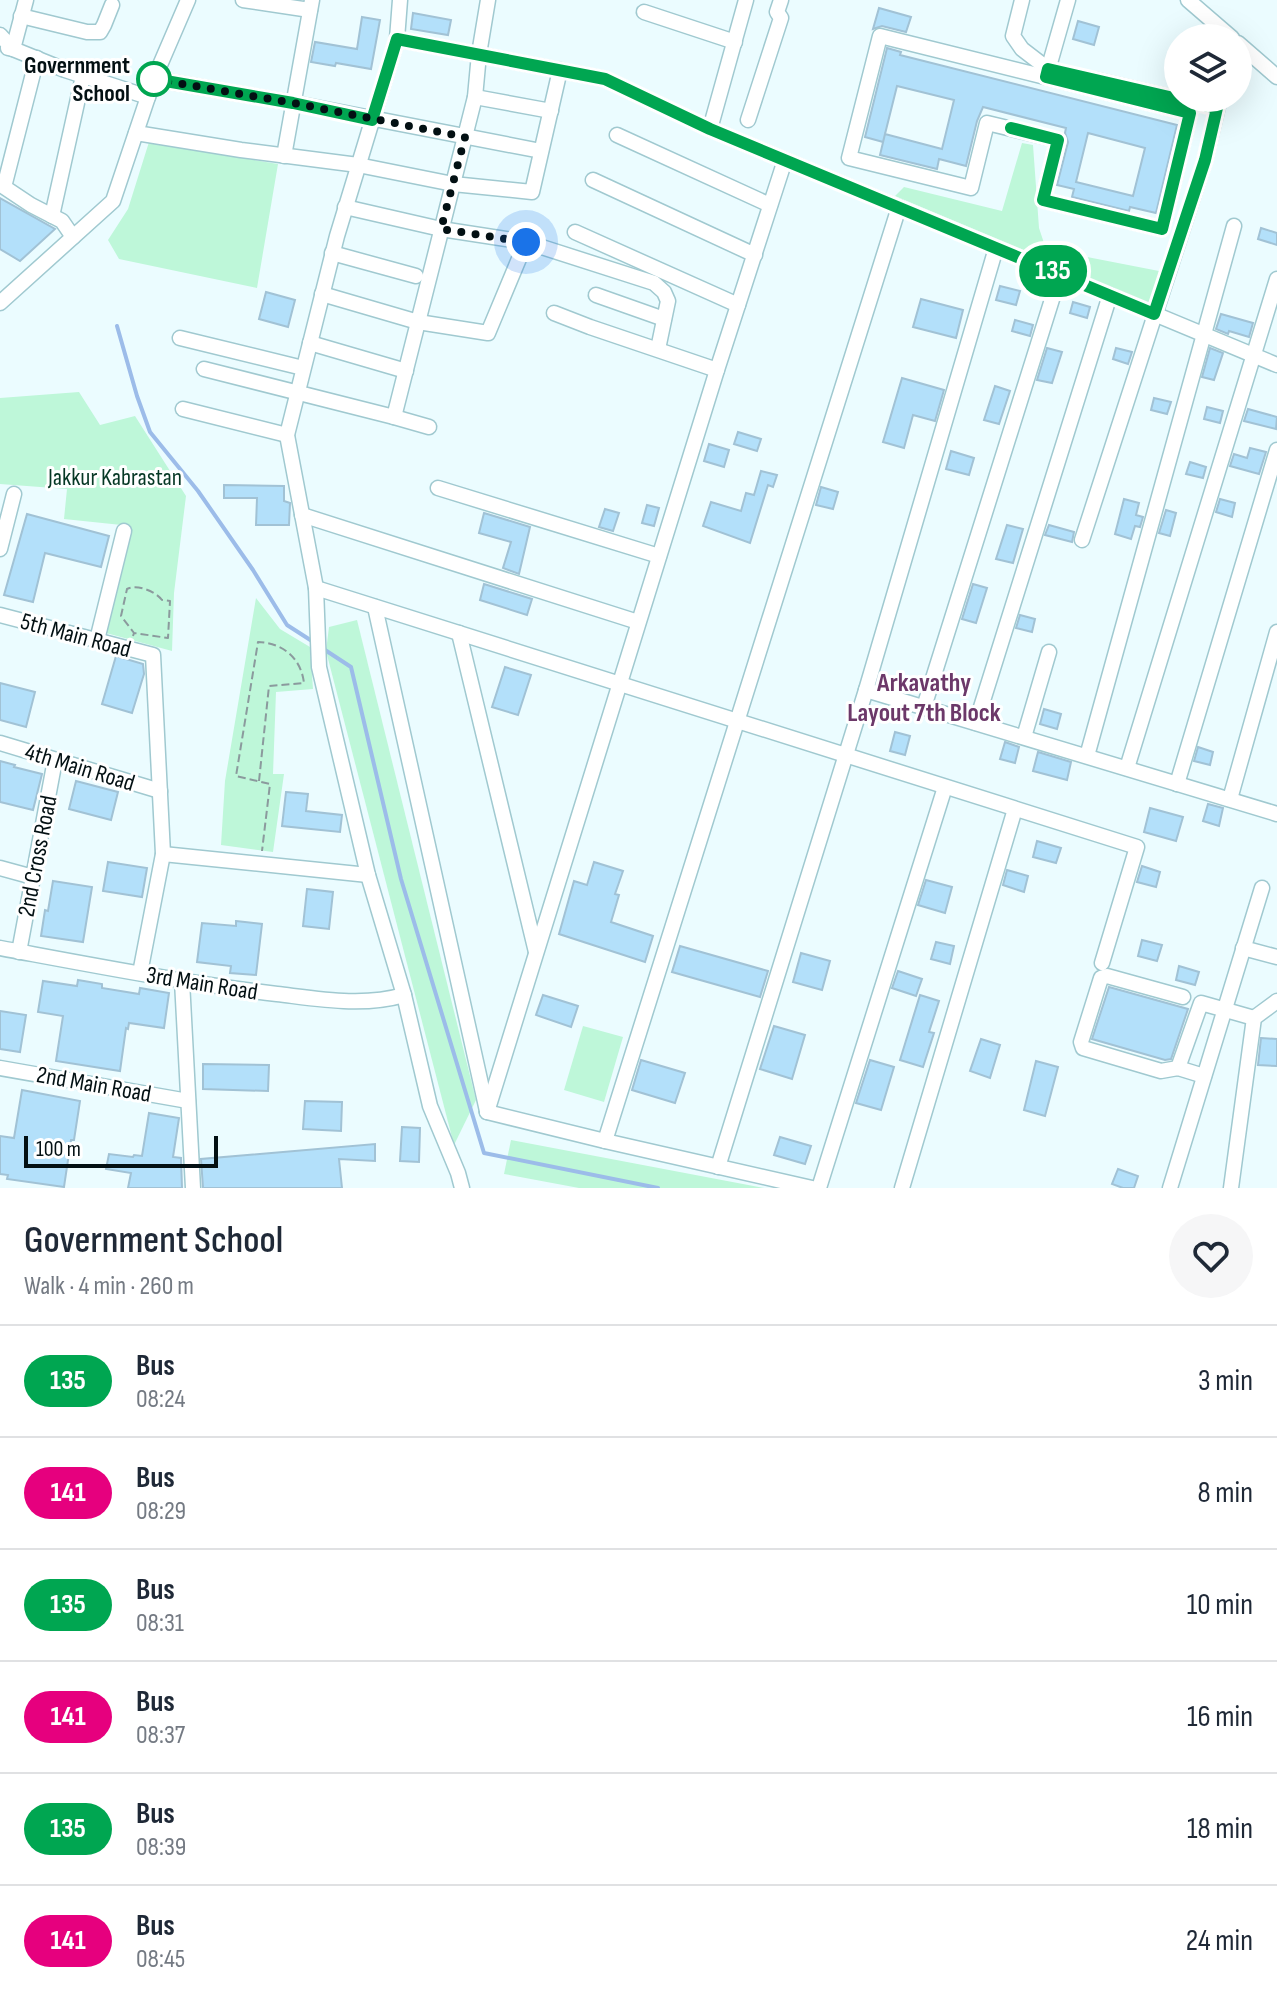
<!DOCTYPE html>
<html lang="en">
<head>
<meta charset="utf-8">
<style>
  :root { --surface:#fff; --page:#f6f6f7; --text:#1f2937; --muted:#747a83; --line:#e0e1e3 }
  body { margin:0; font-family:"Sofia Sans Condensed",sans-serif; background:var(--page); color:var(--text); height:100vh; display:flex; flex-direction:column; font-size:30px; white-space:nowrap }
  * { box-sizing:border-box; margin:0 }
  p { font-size:26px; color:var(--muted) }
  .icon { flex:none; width:44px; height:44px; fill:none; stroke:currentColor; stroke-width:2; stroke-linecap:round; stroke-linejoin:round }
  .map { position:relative; height:1188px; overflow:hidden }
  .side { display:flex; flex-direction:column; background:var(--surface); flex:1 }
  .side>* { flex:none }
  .badge { padding:0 16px; border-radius:26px; font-size:28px; line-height:52px }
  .controls { position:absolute; left:1164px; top:24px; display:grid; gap:16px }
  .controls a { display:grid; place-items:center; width:88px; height:88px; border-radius:50%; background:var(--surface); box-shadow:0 8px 32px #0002; font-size:40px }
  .scale { position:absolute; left:24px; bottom:20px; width:194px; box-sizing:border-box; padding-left:8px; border:4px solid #031013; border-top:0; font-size:22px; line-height:28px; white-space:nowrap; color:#031013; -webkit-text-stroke:6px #fff; paint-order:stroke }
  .you { position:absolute; width:40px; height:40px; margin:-20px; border:6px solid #fff; border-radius:50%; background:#1a73e8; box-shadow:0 0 0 12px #1a73e833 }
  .map>.badge { position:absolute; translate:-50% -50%; box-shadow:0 0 0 4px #fff }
  .round { display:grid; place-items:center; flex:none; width:84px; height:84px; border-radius:42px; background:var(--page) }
  .overview { display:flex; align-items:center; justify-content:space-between; height:136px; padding:0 24px }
  h1 { font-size:38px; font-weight:600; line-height:60px }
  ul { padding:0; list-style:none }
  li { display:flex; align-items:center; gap:24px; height:112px; padding:0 24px; border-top:2px solid var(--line) }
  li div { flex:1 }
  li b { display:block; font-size:30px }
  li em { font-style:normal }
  li .badge { min-width:88px; font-weight:700; text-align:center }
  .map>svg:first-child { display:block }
  .green { fill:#bef7d9 }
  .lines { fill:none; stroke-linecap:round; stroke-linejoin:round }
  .stream { stroke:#9cbce9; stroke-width:4 }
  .building { fill:#b3e0fa; stroke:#a1c2d5; stroke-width:2; fill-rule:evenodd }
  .minor-casing { stroke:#a0c9d0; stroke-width:17 }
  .path { stroke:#8b9a9d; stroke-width:2; stroke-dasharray:8 4; stroke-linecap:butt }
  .minor { stroke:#fff; stroke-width:14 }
  .line-casing { stroke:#fff; stroke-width:18 }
  .line { stroke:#00a651; stroke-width:12 }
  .walk { stroke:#031013; stroke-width:8; stroke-dasharray:0 14.4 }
  .stop-dot { fill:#fff; stroke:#00a651; stroke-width:4 }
  .labels { text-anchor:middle; stroke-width:6; stroke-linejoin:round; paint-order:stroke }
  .stop-label { font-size:24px; font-weight:bold; fill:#031013; stroke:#fff; text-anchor:end }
  .park-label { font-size:24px; fill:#063825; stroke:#fff }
  .street-label { font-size:24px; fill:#031013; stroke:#fff }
  .neighbourhood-label { font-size:26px; font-weight:bold; fill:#6c3869; stroke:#fff }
</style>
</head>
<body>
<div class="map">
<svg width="1277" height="1188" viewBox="0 0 1277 1188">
  <rect width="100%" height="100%" fill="#ebfcff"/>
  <!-- green -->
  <g class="green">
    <polygon points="149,142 278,164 257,288 119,259 108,240 128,209"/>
    <polygon points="1022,143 1033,145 1039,228 1046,249 1159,271 1152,304 895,196 904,187 1002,211"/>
    <polygon points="79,392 100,425 135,416 186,496 174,593 172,651 106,633 131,526 64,519 67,489 0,484 0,398"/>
    <polygon points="256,598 280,629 310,647 313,689 276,692 273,774 284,774 273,852 221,845 225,781"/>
    <polygon points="357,620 476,1100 454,1145 326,651 329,627"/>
    <polygon points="583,1026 623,1037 604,1102 564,1090"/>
    <polygon points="511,1140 764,1188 579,1188 504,1174"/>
  </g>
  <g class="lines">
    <!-- stream -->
    <g class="stream">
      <polyline points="117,326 137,396 150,432 198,491 253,570 287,625 315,643"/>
      <polyline points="322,648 351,667 401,879 484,1153 658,1188"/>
    </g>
  </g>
  <!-- building -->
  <g class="building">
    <polygon points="879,8 911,17 906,32 882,26 873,29"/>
    <polygon points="413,13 451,20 448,35 411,29"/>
    <polygon points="362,17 380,20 371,69 336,63 335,66 311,62 315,42 357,49"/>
    <polygon points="1078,21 1099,27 1094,45 1073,39"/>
    <path d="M887,48L901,52L900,55L1177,125L1156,213L1130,207L1129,211L1072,197L1074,189L1057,185L1068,142L1065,133L1066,128L983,107L977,121L966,166L939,159L937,169L880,155L885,134L942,149L954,100L897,86L883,142L865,137ZM1088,133L1145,148L1133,196L1076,182Z"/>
    <polygon points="0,198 55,229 20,261 0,249"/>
    <polygon points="1261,228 1277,233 1277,245 1258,239"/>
    <polygon points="1000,286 1020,291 1016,305 996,300"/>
    <polygon points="266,292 295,300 288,327 259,319"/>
    <polygon points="921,299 963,310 956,338 913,327"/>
    <polygon points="1073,302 1090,307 1087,318 1070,313"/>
    <polygon points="1221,314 1253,323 1249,337 1229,331 1228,334 1216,329"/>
    <polygon points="1015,320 1033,325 1030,336 1012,331"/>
    <polygon points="1047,348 1062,352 1052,383 1037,380"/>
    <polygon points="1116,348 1132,352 1128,364 1113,359"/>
    <polygon points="1210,348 1223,353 1214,380 1202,377"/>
    <polygon points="902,378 944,390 935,421 913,415 904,448 883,442"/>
    <polygon points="995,386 1010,391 999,424 984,420"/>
    <polygon points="1154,398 1171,402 1167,414 1151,410"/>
    <polygon points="1207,407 1223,411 1220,423 1204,419"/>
    <polygon points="1248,409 1277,417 1276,429 1244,421"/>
    <polygon points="738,432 761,439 757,451 734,444"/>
    <polygon points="709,444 729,450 724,467 704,461"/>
    <polygon points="1250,448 1266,452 1259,474 1230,466 1234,454 1247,458"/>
    <polygon points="951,451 974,458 969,475 946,469"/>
    <polygon points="1190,462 1206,467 1203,478 1186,474"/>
    <polygon points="761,471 777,475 773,487 768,485 750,543 703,526 711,502 741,511 746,493 754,495"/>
    <polygon points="224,485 284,486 284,501 290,503 289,525 256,525 257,498 224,498"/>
    <polygon points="821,487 838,492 833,509 816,505"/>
    <polygon points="1124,499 1139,503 1136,515 1143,517 1140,527 1135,526 1131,539 1115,534"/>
    <polygon points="1220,499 1235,503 1232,517 1216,512"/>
    <polygon points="647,505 659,508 654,526 642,523"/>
    <polygon points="605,509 619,513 613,531 599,527"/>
    <polygon points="1166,510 1176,513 1170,536 1159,533"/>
    <polygon points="484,513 530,527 519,574 503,568 511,542 479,533"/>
    <polygon points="27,514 109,536 101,567 45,553 33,602 4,595"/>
    <polygon points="1007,525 1023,529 1013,563 996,559"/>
    <polygon points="1049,525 1074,532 1072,542 1045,535"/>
    <polygon points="484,584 532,599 527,615 480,600"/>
    <polygon points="973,584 987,588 976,623 962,619"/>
    <polygon points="1020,615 1035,619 1032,632 1016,628"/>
    <polygon points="116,656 143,664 144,674 132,713 102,704"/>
    <polygon points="505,667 531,675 518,715 492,707"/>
    <polygon points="0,683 35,692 26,727 0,720"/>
    <polygon points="1044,709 1061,714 1057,729 1040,724"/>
    <polygon points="895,732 910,736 905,755 890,751"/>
    <polygon points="1005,742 1019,747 1015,763 1000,759"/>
    <polygon points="1198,747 1213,752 1210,765 1194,761"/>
    <polygon points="1038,752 1071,762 1067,780 1033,771"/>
    <polygon points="0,761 15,765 14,767 42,774 33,810 0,802"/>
    <polygon points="76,781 118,792 111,820 69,809"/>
    <polygon points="286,792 308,794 306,811 342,815 340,832 282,826"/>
    <polygon points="1208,804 1223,808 1219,826 1203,821"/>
    <polygon points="1150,808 1183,817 1176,841 1144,832"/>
    <polygon points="1037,841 1061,848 1056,863 1033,857"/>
    <polygon points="108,862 147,868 142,897 103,891"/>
    <polygon points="594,862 623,871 615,894 619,895 611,922 653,936 645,962 559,934 574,881 587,885"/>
    <polygon points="1142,866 1160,872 1156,887 1137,882"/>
    <polygon points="1007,870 1028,876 1024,892 1003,885"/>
    <polygon points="926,880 952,887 945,913 918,905"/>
    <polygon points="53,881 92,887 83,942 41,936 45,910 48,911"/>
    <polygon points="307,889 333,892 329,929 303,926"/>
    <polygon points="236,921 262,924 256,975 230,973 231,966 197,962 202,923 236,926"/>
    <polygon points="1142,940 1162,945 1157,961 1138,956"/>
    <polygon points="936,942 954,946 950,964 931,959"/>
    <polygon points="680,946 768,971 760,997 672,972"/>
    <polygon points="801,953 830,961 822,990 793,982"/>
    <polygon points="1179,966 1199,972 1195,985 1176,980"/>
    <polygon points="898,971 922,979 916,996 892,988"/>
    <polygon points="78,980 102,984 102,988 139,994 140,988 169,993 164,1028 129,1023 128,1029 126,1028 120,1071 56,1061 63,1016 38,1012 43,981 77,986"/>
    <polygon points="1109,987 1188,1009 1171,1059 1165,1060 1092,1039"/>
    <polygon points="543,995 578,1006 571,1027 536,1015"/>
    <polygon points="920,995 939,1001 929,1032 934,1033 923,1067 900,1060"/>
    <polygon points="0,1011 26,1015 20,1052 0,1049"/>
    <polygon points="774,1026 805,1035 792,1079 760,1069"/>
    <polygon points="1261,1038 1277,1039 1277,1066 1258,1065"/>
    <polygon points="981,1039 1000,1045 990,1078 970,1071"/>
    <polygon points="641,1060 685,1073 675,1103 632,1090"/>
    <polygon points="870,1060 894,1067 881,1110 856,1103"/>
    <polygon points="1036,1061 1058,1067 1045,1116 1024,1110"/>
    <polygon points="203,1064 269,1065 268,1091 203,1089"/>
    <polygon points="22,1090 80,1101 74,1140 71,1140 64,1187 7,1179 8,1175 0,1174 0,1136 14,1138"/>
    <polygon points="305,1101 342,1102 341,1131 303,1129"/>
    <polygon points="149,1113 179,1118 173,1157 181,1158 182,1188 128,1188 131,1173 106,1169 109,1154 133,1157 134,1155 142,1156"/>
    <polygon points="402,1127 420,1128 419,1162 400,1161"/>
    <polygon points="780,1137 811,1146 805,1164 774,1155"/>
    <polygon points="375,1144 375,1161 339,1159 342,1188 203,1188 201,1159"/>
    <polygon points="1118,1169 1138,1176 1134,1188 1123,1188 1112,1184"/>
  </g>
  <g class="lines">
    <!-- minor casing -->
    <g class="minor-casing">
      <g id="minor">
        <polyline points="243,0 310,10"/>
        <polyline points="400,0 397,39 337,236 287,435 316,588 319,667 368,875 404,995 430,1106 458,1173 462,1188"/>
        <polyline points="1022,0 1013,36 1022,49 1048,69"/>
        <polyline points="1188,0 1232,38"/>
        <polyline points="644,12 735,42"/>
        <polyline points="21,16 87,32 100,32 104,25 112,5"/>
        <polyline points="0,35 13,49 65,70 148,97"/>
        <polygon points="880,36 1190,113 1162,229 1043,200 1058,140 987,123 971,188 849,158"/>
        <polyline points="397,39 605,79 710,129 1277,365"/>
        <polyline points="1238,43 1277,77"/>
        <polyline points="8,48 13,49 26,0"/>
        <polyline points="37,58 4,187 31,205 62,221 73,237"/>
        <polyline points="1046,77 1068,0"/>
        <polyline points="154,79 293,103 541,151"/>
        <polyline points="1097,80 1217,108"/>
        <polyline points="475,97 551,111"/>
        <polyline points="748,120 781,18 777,12 781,0"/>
        <polyline points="710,129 746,0"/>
        <polyline points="136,133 241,150 358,165 453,184 532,192 560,70"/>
        <polyline points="617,135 770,205"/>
        <polyline points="284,156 312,0"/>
        <polyline points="593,180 755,255"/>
        <polyline points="345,207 441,229 526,242 654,283 664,292 668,301 658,349"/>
        <polyline points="52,216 83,76"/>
        <polyline points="575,232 738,305"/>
        <polyline points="332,253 416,276"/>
        <polyline points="322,294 418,322 488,333 526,242"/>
        <polyline points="596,295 664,319"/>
        <polyline points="0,303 113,201 154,79 188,0"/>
        <polyline points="554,313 590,327 717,370"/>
        <polyline points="180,338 303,368"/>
        <polyline points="310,343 406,371"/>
        <polyline points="204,369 394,417 475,97 479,54 488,0"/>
        <polyline points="183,409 287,435"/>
        <polyline points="394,417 429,427"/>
        <polyline points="438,488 659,556"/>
        <polyline points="302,515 638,622"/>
        <polyline points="1082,540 1205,160 1220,98"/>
        <polyline points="0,549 14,494"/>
        <polyline points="316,588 1137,847 1102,963"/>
        <polyline points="375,607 487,1111"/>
        <polyline points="0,615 153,655 163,854 140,973"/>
        <polyline points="459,633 536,952"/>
        <polyline points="97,640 124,531"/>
        <polyline points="866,690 1277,814"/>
        <polyline points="924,707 1060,274"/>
        <polyline points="976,723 1110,295"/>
        <polyline points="1024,737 1049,652"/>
        <polyline points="0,743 160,791"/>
        <polyline points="1087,756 1234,226"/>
        <polyline points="1127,768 1277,279"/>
        <polyline points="1177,784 1277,450"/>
        <polyline points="1230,799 1277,632"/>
        <polyline points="163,854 368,875"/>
        <polyline points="0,868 33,877"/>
        <path d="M0,948C92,965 184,983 277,994C319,999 363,1007 404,995"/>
        <polyline points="1243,948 1277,957"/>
        <polyline points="19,952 55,760"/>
        <polyline points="182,981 193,1188"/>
        <polyline points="1183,997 1107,976 1101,978 1081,1042 1083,1048 1161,1071 1178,1068 1204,1076"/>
        <polyline points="0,1068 188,1101"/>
        <polyline points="1178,1068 1201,1003 1254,1018"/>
        <polyline points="487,1112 717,370 785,160"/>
        <polyline points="487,1112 605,1141 812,1188"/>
        <polyline points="605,1141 899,207"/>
        <polyline points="718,1167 866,690 996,248"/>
        <polyline points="819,1188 945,787"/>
        <polyline points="902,1188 1015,809"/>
        <polyline points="1170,1188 1262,888"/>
        <polyline points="1231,1188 1254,1018 1277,1001"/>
      </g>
    </g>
    <!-- path -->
    <g class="path">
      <path d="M133,636L134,633L121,616L127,589C137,584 155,591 162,600L170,601L168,638L134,633"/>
      <path d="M259,781L269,686L304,683C301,658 283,643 258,642L236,776L270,784L262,851"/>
    </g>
    <!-- minor -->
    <use href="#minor" class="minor"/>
  </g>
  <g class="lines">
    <!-- line casing -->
    <g class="line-casing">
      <polyline id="line" points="154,79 293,103 372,120 397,39 605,79 710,129 1154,314 1205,160 1217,108 1048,69 1046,77 1190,113 1162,229 1043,200 1058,140 1011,128"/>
    </g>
    <!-- line -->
    <use href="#line" class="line"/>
    <!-- walk -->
    <polyline class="walk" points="154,79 293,103 465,137 441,229 526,242"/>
  </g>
  <!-- markers -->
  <circle class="stop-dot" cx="154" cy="79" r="16"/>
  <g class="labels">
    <!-- stop labels -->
    <g class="stop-label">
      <text x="130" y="73">Government<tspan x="130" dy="28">School</tspan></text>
    </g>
    <!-- park labels -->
    <g class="park-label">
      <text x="115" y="485">Jakkur Kabrastan</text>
    </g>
    <!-- street labels -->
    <g class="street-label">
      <text transform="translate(76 635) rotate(15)" y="8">5th Main Road</text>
      <text transform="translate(80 767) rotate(17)" y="8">4th Main Road</text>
      <text transform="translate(37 856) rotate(-79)" y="8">2nd Cross Road</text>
      <text transform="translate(202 983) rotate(9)" y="8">3rd Main Road</text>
      <text transform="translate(94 1084) rotate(10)" y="8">2nd Main Road</text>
    </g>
    <!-- neighbourhood labels -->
    <g class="neighbourhood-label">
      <text x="924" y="691">Arkavathy<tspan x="924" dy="30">Layout 7th Block</tspan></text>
    </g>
  </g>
</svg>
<div class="controls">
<a><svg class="icon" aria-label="layers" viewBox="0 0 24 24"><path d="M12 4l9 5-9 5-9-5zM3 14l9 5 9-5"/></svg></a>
</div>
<div class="scale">100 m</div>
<div class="you" style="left:526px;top:242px"></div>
<b class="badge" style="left:1053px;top:271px;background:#00a651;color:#fff">135</b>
</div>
<section class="side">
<div class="overview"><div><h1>Government School</h1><p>Walk · 4 min · 260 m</p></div><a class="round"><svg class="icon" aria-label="heart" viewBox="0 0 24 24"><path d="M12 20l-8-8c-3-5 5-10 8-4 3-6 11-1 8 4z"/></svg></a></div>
<ul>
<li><span class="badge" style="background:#00a651;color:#fff">135</span><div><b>Bus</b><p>08:24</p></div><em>3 min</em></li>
<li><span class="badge" style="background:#e6007e;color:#fff">141</span><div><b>Bus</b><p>08:29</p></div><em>8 min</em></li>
<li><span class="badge" style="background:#00a651;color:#fff">135</span><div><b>Bus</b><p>08:31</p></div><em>10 min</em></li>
<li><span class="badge" style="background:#e6007e;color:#fff">141</span><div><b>Bus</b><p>08:37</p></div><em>16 min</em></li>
<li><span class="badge" style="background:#00a651;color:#fff">135</span><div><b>Bus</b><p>08:39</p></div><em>18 min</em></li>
<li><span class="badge" style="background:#e6007e;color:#fff">141</span><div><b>Bus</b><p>08:45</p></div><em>24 min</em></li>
</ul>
</section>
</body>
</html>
